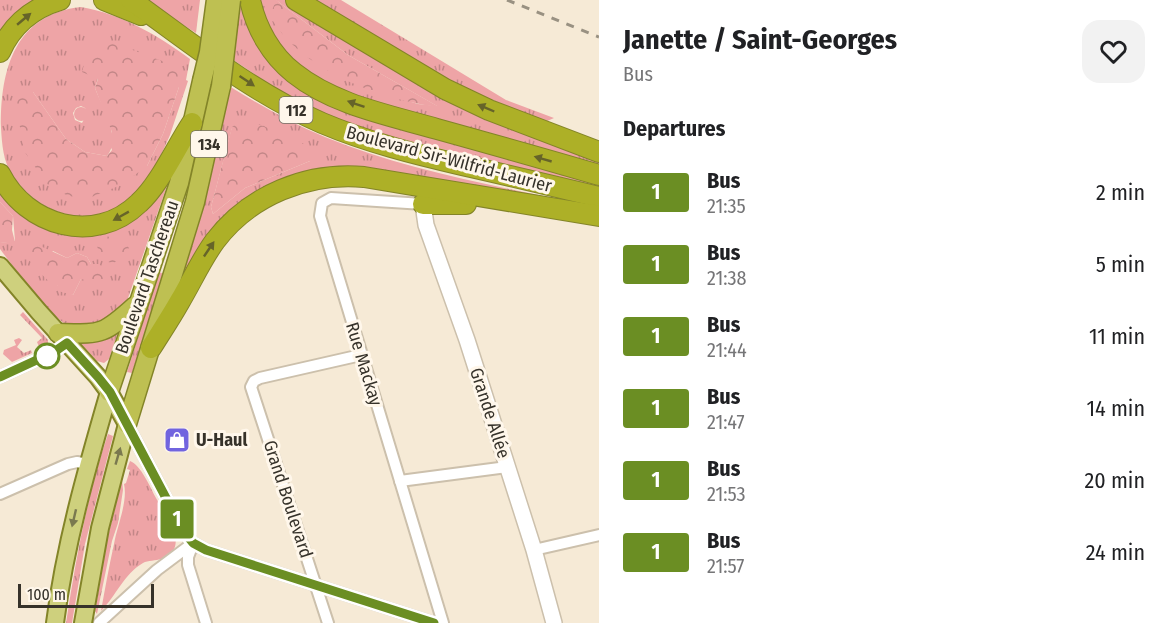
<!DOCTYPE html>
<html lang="en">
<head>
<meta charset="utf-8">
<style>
  :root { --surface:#fff; --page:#f2f2f2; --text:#202124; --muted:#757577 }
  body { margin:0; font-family:"Fira Sans Condensed",sans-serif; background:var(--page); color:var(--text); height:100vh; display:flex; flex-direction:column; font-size:22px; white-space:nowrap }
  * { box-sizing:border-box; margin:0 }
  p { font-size:20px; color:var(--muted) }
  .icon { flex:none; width:33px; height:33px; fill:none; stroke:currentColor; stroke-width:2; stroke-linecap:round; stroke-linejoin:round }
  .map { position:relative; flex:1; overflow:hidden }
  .drawer { display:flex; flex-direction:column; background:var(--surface); width:570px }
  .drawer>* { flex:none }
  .badge { padding:0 12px; border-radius:4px; font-size:21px; line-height:39px }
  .scale { position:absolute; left:18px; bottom:15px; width:136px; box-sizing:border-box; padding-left:6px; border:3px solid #36322a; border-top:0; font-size:16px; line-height:21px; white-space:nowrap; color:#36322a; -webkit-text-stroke:4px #fff7eb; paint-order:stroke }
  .map>.badge { position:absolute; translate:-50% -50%; box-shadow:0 0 0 3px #fff }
  h2 { padding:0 24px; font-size:22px; line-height:54px }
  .round { display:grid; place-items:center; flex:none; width:63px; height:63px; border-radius:18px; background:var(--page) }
  .overview { display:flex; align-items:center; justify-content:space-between; height:102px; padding:0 24px }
  h1 { font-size:28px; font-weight:700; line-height:45px }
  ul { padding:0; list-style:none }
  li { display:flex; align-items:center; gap:18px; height:72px; padding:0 24px }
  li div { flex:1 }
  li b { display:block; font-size:22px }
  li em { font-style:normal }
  li .badge { min-width:66px; font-weight:700; text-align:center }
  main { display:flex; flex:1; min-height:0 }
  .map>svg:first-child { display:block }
  .grass { fill:url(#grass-tufts); fill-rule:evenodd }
  .forest { fill:url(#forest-crowns) }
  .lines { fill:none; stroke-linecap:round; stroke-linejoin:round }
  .minor-casing { stroke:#ccc0ac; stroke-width:14 }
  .secondary-casing { stroke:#ccc0ac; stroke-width:18 }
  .primary-casing { stroke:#838428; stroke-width:20 }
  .trunk-casing { stroke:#838428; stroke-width:21 }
  .motorway-casing { stroke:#838428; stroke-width:22 }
  .minor { stroke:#fff; stroke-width:10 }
  .secondary { stroke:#fff; stroke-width:15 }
  .primary { stroke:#ced07d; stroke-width:16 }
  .trunk { stroke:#bec052; stroke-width:18 }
  .motorway { stroke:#adb027; stroke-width:20 }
  .rail { stroke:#999182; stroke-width:3; stroke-dasharray:8 8; stroke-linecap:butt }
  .trunk-bridge-casing { stroke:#838428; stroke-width:21; stroke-linecap:butt }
  .trunk-bridge { stroke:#bec052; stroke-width:18 }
  .oneway { fill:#666429 }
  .oneway2 { fill:#7a794f }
  .line-casing { stroke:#fff; stroke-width:14 }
  .line { stroke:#6b8e23; stroke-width:9 }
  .stop-dot { fill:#fff; stroke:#6b8e23; stroke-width:3 }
  .labels { text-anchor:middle; stroke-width:6; stroke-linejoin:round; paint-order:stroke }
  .shield { fill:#fff7eb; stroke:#726d64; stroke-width:1.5 }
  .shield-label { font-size:16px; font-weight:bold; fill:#36322a }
  .street-label { font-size:18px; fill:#36322a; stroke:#fff7eb }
  .poi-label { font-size:18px; font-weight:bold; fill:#36322a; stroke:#fff7eb; text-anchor:start }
</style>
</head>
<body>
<main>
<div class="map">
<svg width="599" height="623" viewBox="0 0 599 623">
  <defs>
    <pattern id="grass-tufts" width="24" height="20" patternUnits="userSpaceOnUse" patternTransform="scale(1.5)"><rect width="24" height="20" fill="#eea4a6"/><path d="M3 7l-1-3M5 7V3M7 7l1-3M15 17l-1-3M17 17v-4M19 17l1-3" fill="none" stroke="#c28687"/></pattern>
    <pattern id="forest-crowns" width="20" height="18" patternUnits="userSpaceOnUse" patternTransform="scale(1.5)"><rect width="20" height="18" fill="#eea4a6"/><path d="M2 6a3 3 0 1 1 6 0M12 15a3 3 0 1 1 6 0" fill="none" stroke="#c28687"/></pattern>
  </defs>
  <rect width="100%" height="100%" fill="#f6ead6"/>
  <!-- grass -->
  <g class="grass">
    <polygon points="0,0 39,0 0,36"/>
    <polygon points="144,0 200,0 196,33"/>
    <polygon points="237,0 244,0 281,70 599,181 599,187 372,132 333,117 282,93 232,59"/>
    <path d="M258,0H276L371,90L418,104L437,106L348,55L276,0H285L391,65L599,157V166L362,98C328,84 293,67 271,35C265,25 262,11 258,0Z"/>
    <polygon points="312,0 341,0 506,100 554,118 545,122 452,83"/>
    <path d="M81,7C121,14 158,35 190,59L186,80L188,81L170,135L153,173H150C140,187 129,204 112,211C75,226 34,208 13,176C3,162 2,144 1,128C0,68 16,14 81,7ZM98,78L179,87L163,134L147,166L24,151L33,92L66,139L85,152L107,156C122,138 102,107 95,88ZM81,106L85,108L87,113L82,123L75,120L73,113L76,108Z"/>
    <path d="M229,86C260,105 291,123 325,137C410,172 509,188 599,208L362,172L270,190L174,295C197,226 218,158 229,86ZM243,120L310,161L245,188L213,214L211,207L232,128Z"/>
    <path d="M169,180L127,301C118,318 112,321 95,324C88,325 78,329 72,327C54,323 13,266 0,249V243L15,241L13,216L0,202V188L85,232ZM53,251L67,258L77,253L87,257L91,264L85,279H81L73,295C61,287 43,279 37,266Z"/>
    <polygon points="159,272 164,274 132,373 127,372"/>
    <polygon points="23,312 48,340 48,346 40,349 37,342 42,338 20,315"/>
    <polygon points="119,329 109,359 104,363 97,361 77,339"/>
    <polygon points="19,338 22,340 17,347 24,353 31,350 32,353 12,362 3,354 4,350 16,345 14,340"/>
    <path d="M108,434L113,436L85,544L72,623H66C76,559 87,495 108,434Z"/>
    <path d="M130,461C141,465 150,487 156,498C166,516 192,548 161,559C156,561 148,560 143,563C124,574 116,596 101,611C105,589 109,566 114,544C117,526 128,502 124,484L126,483L130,470L127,469Z"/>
    <polygon points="122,480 123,490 118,523 112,541 97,614 95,611 108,536"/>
  </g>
  <!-- forest -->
  <g class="forest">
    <path d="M276,0L348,55L439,107C381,100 300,70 270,16Z"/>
    <polygon points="95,36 181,68 179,87 163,134 147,166 121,185 89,198 68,196 47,184 24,151 16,104 18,88 33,92 66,139 85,152 107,156 112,150 108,140 112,132 95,88 98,79 82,72 90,42"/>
    <circle cx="81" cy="114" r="7"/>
    <path d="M243,119C265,128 301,135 315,155L310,161L245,188L213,214L211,207L232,127Z"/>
    <polygon points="0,202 13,216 12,230 15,242 0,243"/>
    <polygon points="107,236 128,246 131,254 127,259 121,257 114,263 102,261 97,246 103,238"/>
    <path d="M38,245L67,258L77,253L87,257L91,264H99L110,275L103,291L90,287L85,280L81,279L73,295L58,291V286C44,282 39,267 27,259L31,248Z"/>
  </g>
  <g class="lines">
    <!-- minor casing -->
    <g class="minor-casing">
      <g id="minor">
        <polyline points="423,204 331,198 322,203 320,216 443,623"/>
        <polyline points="0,377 54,352 67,343"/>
        <polyline points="127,424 184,532 193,543 206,550 434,623"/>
        <polyline points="400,481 507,467"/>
        <polyline points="0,494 68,464 77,462 88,464"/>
        <polyline points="193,544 188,557 188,565 206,623"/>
        <polyline points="534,550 599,535"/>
        <polyline points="99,623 157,570 193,543"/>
        <polyline points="328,623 251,387 254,381 260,378 361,355"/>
      </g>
    </g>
    <!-- secondary casing -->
    <g class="secondary-casing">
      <polyline id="secondary" points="423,204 426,225 467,340 534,550 554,623"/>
    </g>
    <!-- primary casing -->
    <g class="primary-casing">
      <g id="primary">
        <polyline points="0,266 39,312 98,377 109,392 127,424 100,528 83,623"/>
        <path d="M55,623C65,544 87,468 109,392"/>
      </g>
    </g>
    <!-- trunk casing -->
    <g class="trunk-casing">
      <g id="trunk">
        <path d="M58,333C101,334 102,336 135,306"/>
        <polyline points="109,392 179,183 202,81"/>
        <polyline points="127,424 195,202 221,86"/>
      </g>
    </g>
    <!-- motorway casing -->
    <g class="motorway-casing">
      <g id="motorway">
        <polyline points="104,0 141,15"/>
        <path d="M131,0C192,44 253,93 322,123C367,142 414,154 462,165C507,175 553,186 599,197"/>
        <path d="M250,0C256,28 271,55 294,73C334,105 389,115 437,129C491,144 545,159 599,175"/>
        <polyline points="296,0 445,89 489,110 599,152"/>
        <path d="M0,52C12,25 33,8 60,0"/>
        <path d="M0,174C26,226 95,246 139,203C160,184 176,147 192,123"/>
        <polyline points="423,204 466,204"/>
        <path d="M151,348C161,332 171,317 180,301C192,281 201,260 215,241C250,195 307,172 364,177L599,216"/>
      </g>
    </g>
    <!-- minor -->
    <use href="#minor" class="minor"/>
    <!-- secondary -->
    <use href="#secondary" class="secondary"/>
    <!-- primary -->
    <use href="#primary" class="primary"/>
    <!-- trunk -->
    <use href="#trunk" class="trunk"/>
    <!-- motorway -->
    <use href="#motorway" class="motorway"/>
    <!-- rail -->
    <polyline class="rail" points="507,0 599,37"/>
    <!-- trunk-bridge casing -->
    <g class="trunk-bridge-casing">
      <g id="trunk-bridge">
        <polyline points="202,81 209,52 216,0"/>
        <polyline points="221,86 231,0"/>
      </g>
    </g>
    <!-- trunk-bridge -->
    <use href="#trunk-bridge" class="trunk-bridge"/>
  </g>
  <!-- one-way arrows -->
  <defs><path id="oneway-solid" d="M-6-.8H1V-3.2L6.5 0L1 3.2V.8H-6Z" transform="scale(1.5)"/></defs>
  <g class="oneway">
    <use href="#oneway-solid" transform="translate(24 19) rotate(-40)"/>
    <use href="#oneway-solid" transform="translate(247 81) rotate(34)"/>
    <use href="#oneway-solid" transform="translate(356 104) rotate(-161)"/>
    <use href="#oneway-solid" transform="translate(486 108) rotate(-157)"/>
    <use href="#oneway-solid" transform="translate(543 159) rotate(-164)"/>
    <use href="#oneway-solid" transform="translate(121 216) rotate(151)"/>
    <use href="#oneway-solid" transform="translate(209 249) rotate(-56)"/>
  </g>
  <g class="oneway2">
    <use href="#oneway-solid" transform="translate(118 456) rotate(-74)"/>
    <use href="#oneway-solid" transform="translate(74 518) rotate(103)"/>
  </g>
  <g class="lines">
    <!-- line casing -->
    <g class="line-casing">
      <polyline id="line" points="0,377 54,352 67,343 98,377 110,392 184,532 193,543 206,550 434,623"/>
    </g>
    <!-- line -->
    <use href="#line" class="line"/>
  </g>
  <!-- icons -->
  <defs>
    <g id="shop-square" transform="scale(1.35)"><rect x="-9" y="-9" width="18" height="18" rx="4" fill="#7164df" stroke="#fff7eb"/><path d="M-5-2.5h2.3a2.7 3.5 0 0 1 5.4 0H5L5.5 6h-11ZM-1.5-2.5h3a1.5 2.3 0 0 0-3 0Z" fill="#fff"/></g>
  </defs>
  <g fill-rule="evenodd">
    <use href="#shop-square" x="177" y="440"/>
  </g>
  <!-- markers -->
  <circle class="stop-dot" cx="47" cy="356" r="12"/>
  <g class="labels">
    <!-- shield labels -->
    <g class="shield">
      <rect x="279.5" y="97" width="33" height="26" rx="4.5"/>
      <rect x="191" y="131" width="36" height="26" rx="4.5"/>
    </g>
    <g class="shield-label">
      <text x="296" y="116">112</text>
      <text x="209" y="150">134</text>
    </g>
    <!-- street labels -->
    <g class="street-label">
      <text transform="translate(449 159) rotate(15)" y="6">Boulevard Sir-Wilfrid-Laurier</text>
      <text transform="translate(147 277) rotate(-71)" y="6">Boulevard Taschereau</text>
      <text transform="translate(364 364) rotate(73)" y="6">Rue Mackay</text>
      <text transform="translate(490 413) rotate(72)" y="6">Grande Allée</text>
      <text transform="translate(288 499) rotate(72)" y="6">Grand Boulevard</text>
    </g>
    <!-- poi labels -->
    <g class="poi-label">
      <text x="196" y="446">U-Haul</text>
    </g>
  </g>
</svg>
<div class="scale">100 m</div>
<b class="badge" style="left:177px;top:519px;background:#6b8e23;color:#fff">1</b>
</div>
<section class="drawer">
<div class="overview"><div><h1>Janette / Saint-Georges</h1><p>Bus</p></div><a class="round"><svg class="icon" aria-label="heart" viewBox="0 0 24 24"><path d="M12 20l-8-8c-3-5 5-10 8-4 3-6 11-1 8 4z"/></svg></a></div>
<h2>Departures</h2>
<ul>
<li><span class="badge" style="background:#6b8e23;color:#fff">1</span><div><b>Bus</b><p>21:35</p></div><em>2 min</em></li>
<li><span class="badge" style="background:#6b8e23;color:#fff">1</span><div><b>Bus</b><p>21:38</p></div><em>5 min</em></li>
<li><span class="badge" style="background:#6b8e23;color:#fff">1</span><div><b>Bus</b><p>21:44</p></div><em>11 min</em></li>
<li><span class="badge" style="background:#6b8e23;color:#fff">1</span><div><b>Bus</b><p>21:47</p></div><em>14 min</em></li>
<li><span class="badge" style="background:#6b8e23;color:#fff">1</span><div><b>Bus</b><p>21:53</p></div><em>20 min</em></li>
<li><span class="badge" style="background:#6b8e23;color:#fff">1</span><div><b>Bus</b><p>21:57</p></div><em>24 min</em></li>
</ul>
</section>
</main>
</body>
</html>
